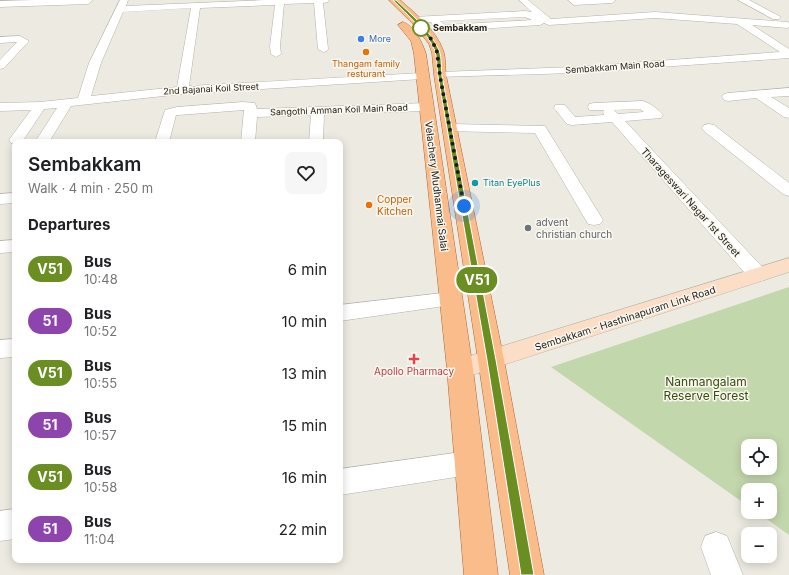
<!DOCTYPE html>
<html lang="en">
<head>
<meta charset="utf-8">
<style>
  :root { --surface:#fff; --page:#f6f6f6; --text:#202124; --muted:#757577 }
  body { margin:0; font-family:Inter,sans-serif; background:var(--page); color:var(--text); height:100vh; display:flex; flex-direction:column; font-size:15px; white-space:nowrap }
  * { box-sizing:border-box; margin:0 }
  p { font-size:13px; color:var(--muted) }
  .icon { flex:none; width:22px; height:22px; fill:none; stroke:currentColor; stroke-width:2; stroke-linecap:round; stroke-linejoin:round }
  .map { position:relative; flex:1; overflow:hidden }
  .sheet { position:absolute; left:12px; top:139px; width:331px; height:424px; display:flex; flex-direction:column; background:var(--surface); border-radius:8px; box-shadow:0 2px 10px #0003 }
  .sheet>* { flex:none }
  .badge { padding:0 8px; border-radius:13px; font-size:14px; line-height:26px }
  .controls { position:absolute; left:741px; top:439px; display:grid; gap:8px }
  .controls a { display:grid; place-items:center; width:36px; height:36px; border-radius:8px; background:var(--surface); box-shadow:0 2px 10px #0003; font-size:20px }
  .you { position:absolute; width:20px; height:20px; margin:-10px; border:3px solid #fff; border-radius:50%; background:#1a73e8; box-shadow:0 0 0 6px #1a73e833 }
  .map>.badge { position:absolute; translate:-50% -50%; box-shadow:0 0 0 2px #fff }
  h2 { padding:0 16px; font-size:15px; line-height:36px }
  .round { display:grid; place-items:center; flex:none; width:42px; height:42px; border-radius:8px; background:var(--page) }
  .headline { display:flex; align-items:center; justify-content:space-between; height:68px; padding:0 16px }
  h1 { font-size:19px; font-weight:600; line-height:30px }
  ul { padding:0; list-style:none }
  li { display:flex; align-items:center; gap:12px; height:52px; padding:0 16px }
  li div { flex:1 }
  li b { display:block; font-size:15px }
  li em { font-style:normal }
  li .badge { min-width:44px; font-weight:700; text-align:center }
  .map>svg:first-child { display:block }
  .green { fill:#c3d7ac; fill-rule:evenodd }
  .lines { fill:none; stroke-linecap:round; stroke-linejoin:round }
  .street-casing { stroke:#b3b2a8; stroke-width:1 }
  .secondary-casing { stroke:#b3b2a8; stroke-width:1 }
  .primary-casing { stroke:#aa6631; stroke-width:1 }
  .street { fill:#fff; fill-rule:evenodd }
  .secondary { fill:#fcddc5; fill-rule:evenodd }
  .primary { fill:#fabc8b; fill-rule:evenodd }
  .line { fill:#6b8e23; stroke:#fff }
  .walk { stroke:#1c1b18; stroke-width:4; stroke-dasharray:0 7.2 }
  .stop-dot { fill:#fff; stroke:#6b8e23; stroke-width:2 }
  .shop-dot { fill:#3f7fe0; stroke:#faf8ee; stroke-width:1.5 }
  .food-dot { fill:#e8710a; stroke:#faf8ee; stroke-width:1.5 }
  .culture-dot { fill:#0f9aa8; stroke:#faf8ee; stroke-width:1.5 }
  .worship-dot { fill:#6b7280; stroke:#faf8ee; stroke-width:1.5 }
  .health-dot { fill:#e0444e; stroke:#faf8ee; stroke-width:1.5 }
  .labels { text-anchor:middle; stroke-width:3; stroke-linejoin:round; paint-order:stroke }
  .far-stop-label { font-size:9px; font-weight:bold; fill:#1c1b18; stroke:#faf8ee; text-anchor:start }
  .far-shop-label { font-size:9px; fill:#366cbe; stroke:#faf8ee; text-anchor:start }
  .far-food-label { font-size:9px; fill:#c56008; stroke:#faf8ee }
  .far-street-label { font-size:9px; fill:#1c1b18; stroke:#faf8ee }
  .far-culture-label { font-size:9px; fill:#0d838f; stroke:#faf8ee; text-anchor:start }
  .street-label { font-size:10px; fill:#1c1b18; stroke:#faf8ee }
  .food-label { font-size:10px; fill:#c56008; stroke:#faf8ee; text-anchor:start }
  .worship-label { font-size:10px; fill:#5b616d; stroke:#faf8ee; text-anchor:start }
  .health-label { font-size:10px; fill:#be3a42; stroke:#faf8ee }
  .near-park-label { font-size:12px; fill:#364c10; stroke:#faf8ee }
</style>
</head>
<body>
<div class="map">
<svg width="789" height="575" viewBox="0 0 789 575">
  <rect width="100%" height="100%" fill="#edebe1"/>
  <!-- green -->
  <path class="green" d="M789,287V535L757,512H770V490H748V506L551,367ZM748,446H770V468H748Z"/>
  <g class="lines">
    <!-- street casing -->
    <g class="street-casing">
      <g id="street">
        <polygon points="35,0 92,0 92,1 88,4 0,7 0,1"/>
        <path d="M120,0H128L126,6L266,0H329L328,2L323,3L328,49L327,51L323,52L318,49L314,3L284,4L280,46L281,54L276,57L271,54L270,46L275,5L200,8L189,86L422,73L426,74L428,76L426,78L422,79L182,94L71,106L49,142H35L57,108L44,109L22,142H15V144L11,143L9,140L31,110L0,111V103L40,102L78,98L89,63ZM191,8L177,87L91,96L101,63L123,12Z"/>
        <path d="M519,0H528L551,19L655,12L787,22L789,23V27L787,28L752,25L789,49V58L574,73L436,77L434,75L436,73L440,72L574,67L780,52L737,24L655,18L549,25L544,23L540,25L444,31L435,28L431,22L414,23L409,20L414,17L525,11L532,12ZM525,17L532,20L445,25L440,21Z"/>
        <polygon points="568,0 616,0 612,3 574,5"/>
        <polygon points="738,0 749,0 781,17 779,19 773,19"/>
        <polygon points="20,36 29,41 4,68 0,69 0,60 17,42 0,43 0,37"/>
        <polygon points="789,88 789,96 771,97 789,108 789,118 784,117 756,98 728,101 724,100 722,97 724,94 728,93"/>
        <path d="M643,101C650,103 658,109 663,115L661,118L625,121L765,270L768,275L765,280L758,281L751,280L612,122L572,125L567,124L554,108L555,105H565L575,117L604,115L603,112L604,110H589L588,107L589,104L594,103ZM640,109L644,112L618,114L614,110Z"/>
        <polygon points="243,102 255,103 257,109 427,103 432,104 433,107 432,110 427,111 324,114 323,142 309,142 311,115 257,117 255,142 241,142 244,110 178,115 176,115 169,142 155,142 165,110 177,107"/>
        <polygon points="450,124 545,126 603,220 600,224 594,225 588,224 535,133 445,131 443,128 445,125"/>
        <polygon points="709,124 714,125 789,183 789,196 783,194 704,131 702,128 704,125"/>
        <polygon points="15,193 15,203 0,204 0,194"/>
        <polygon points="15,240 15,252 0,253 0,241"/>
        <polygon points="451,292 458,294 461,299 458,304 340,321 340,305"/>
        <polygon points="15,339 15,357 0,358 0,340"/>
        <polygon points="469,451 479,454 483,463 479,472 469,475 340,495 340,469"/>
        <polygon points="15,509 15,539 0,541 0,511"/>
        <polygon points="716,532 727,536 743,575 711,575 701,547 705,536"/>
      </g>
    </g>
    <!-- secondary casing -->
    <g class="secondary-casing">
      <polygon id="secondary" points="789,258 789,272 460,379 451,376 447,369 451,362 460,359"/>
    </g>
    <!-- primary casing -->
    <g class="primary-casing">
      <g id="primary">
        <path d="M389,0H400C415,13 436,30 443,50C446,58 445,67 446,75L504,360L544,575H510L478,360L434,75L432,53L429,44L415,26Z"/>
        <path d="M403,22C414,25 423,44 426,54L473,369L498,575H464L447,369L414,54L411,41L398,25Z"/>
      </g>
    </g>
    <!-- street -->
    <use href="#street" class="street"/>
    <!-- secondary -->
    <use href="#secondary" class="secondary"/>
    <!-- primary -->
    <use href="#primary" class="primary"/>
  </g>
  <!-- line -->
  <path class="line" d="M393,0H396C411,14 430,30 439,50C442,58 441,68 442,76L496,360L534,575H521L487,360L438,76C437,68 437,58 435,51C427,31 407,15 393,0Z"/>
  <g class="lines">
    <!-- walk -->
    <polyline class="walk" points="421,28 432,40 437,52 440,76 464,206"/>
  </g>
  <!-- markers -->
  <circle class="stop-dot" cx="421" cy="28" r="8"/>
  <circle class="shop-dot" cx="361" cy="39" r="4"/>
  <g class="food-dot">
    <circle cx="366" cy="52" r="4"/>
    <circle cx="369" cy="205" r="4"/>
  </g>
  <circle class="culture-dot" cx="475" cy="183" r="4"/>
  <circle class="worship-dot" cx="528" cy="228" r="4"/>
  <path class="health-dot" d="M412 353h4v4h4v4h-4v4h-4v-4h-4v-4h4z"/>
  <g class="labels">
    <!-- far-stop labels -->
    <g class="far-stop-label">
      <text x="433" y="31">Sembakkam</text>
    </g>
    <!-- far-shop labels -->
    <g class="far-shop-label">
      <text x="369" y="42">More</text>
    </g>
    <!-- far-food labels -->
    <g class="far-food-label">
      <text x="366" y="67">Thangam family<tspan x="366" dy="10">resturant</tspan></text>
    </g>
    <!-- far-street labels -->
    <g class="far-street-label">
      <text transform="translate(615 67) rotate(-4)" y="3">Sembakkam Main Road</text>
      <text transform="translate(211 89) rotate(-3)" y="3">2nd Bajanai Koil Street</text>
      <text transform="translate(339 110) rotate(-2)" y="3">Sangothi Amman Koil Main Road</text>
    </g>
    <!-- far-culture labels -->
    <g class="far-culture-label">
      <text x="483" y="186">Titan EyePlus</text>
    </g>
    <!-- street labels -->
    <g class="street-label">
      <text transform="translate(437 186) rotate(83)" y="4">Velachery Mudhanmai Salai</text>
      <text transform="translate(691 202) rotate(48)" y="4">Tharageswari Nagar 1st Street</text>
      <text transform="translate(625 318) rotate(-18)" y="4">Sembakkam - Hasthinapuram Link Road</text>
    </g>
    <!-- food labels -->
    <g class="food-label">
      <text x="377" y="203">Copper<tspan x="377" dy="12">Kitchen</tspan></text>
    </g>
    <!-- worship labels -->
    <g class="worship-label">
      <text x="536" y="226">advent<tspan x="536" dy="12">christian church</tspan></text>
    </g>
    <!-- health labels -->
    <g class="health-label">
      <text x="414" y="375">Apollo Pharmacy</text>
    </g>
    <!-- near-park labels -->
    <g class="near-park-label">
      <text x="706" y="386">Nanmangalam<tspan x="706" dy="14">Reserve Forest</tspan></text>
    </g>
  </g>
</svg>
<div class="controls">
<a><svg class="icon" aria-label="locate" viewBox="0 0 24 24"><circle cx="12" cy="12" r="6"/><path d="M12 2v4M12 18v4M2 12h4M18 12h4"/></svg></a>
<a>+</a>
<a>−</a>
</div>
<div class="you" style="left:464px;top:206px"></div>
<b class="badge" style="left:477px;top:280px;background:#6b8e23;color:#fff">V51</b>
<section class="sheet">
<div class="headline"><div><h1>Sembakkam</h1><p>Walk · 4 min · 250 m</p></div><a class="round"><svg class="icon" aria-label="heart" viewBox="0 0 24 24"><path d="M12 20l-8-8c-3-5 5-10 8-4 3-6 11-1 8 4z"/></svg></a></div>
<h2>Departures</h2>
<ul>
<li><span class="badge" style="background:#6b8e23;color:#fff">V51</span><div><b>Bus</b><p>10:48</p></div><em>6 min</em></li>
<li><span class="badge" style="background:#8e44ad;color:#fff">51</span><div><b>Bus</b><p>10:52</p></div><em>10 min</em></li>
<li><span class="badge" style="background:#6b8e23;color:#fff">V51</span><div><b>Bus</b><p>10:55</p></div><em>13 min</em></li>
<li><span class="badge" style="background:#8e44ad;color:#fff">51</span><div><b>Bus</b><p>10:57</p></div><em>15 min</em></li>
<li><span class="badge" style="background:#6b8e23;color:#fff">V51</span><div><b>Bus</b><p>10:58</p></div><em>16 min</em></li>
<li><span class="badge" style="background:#8e44ad;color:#fff">51</span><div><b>Bus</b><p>11:04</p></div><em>22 min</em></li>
</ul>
</section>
</div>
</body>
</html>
